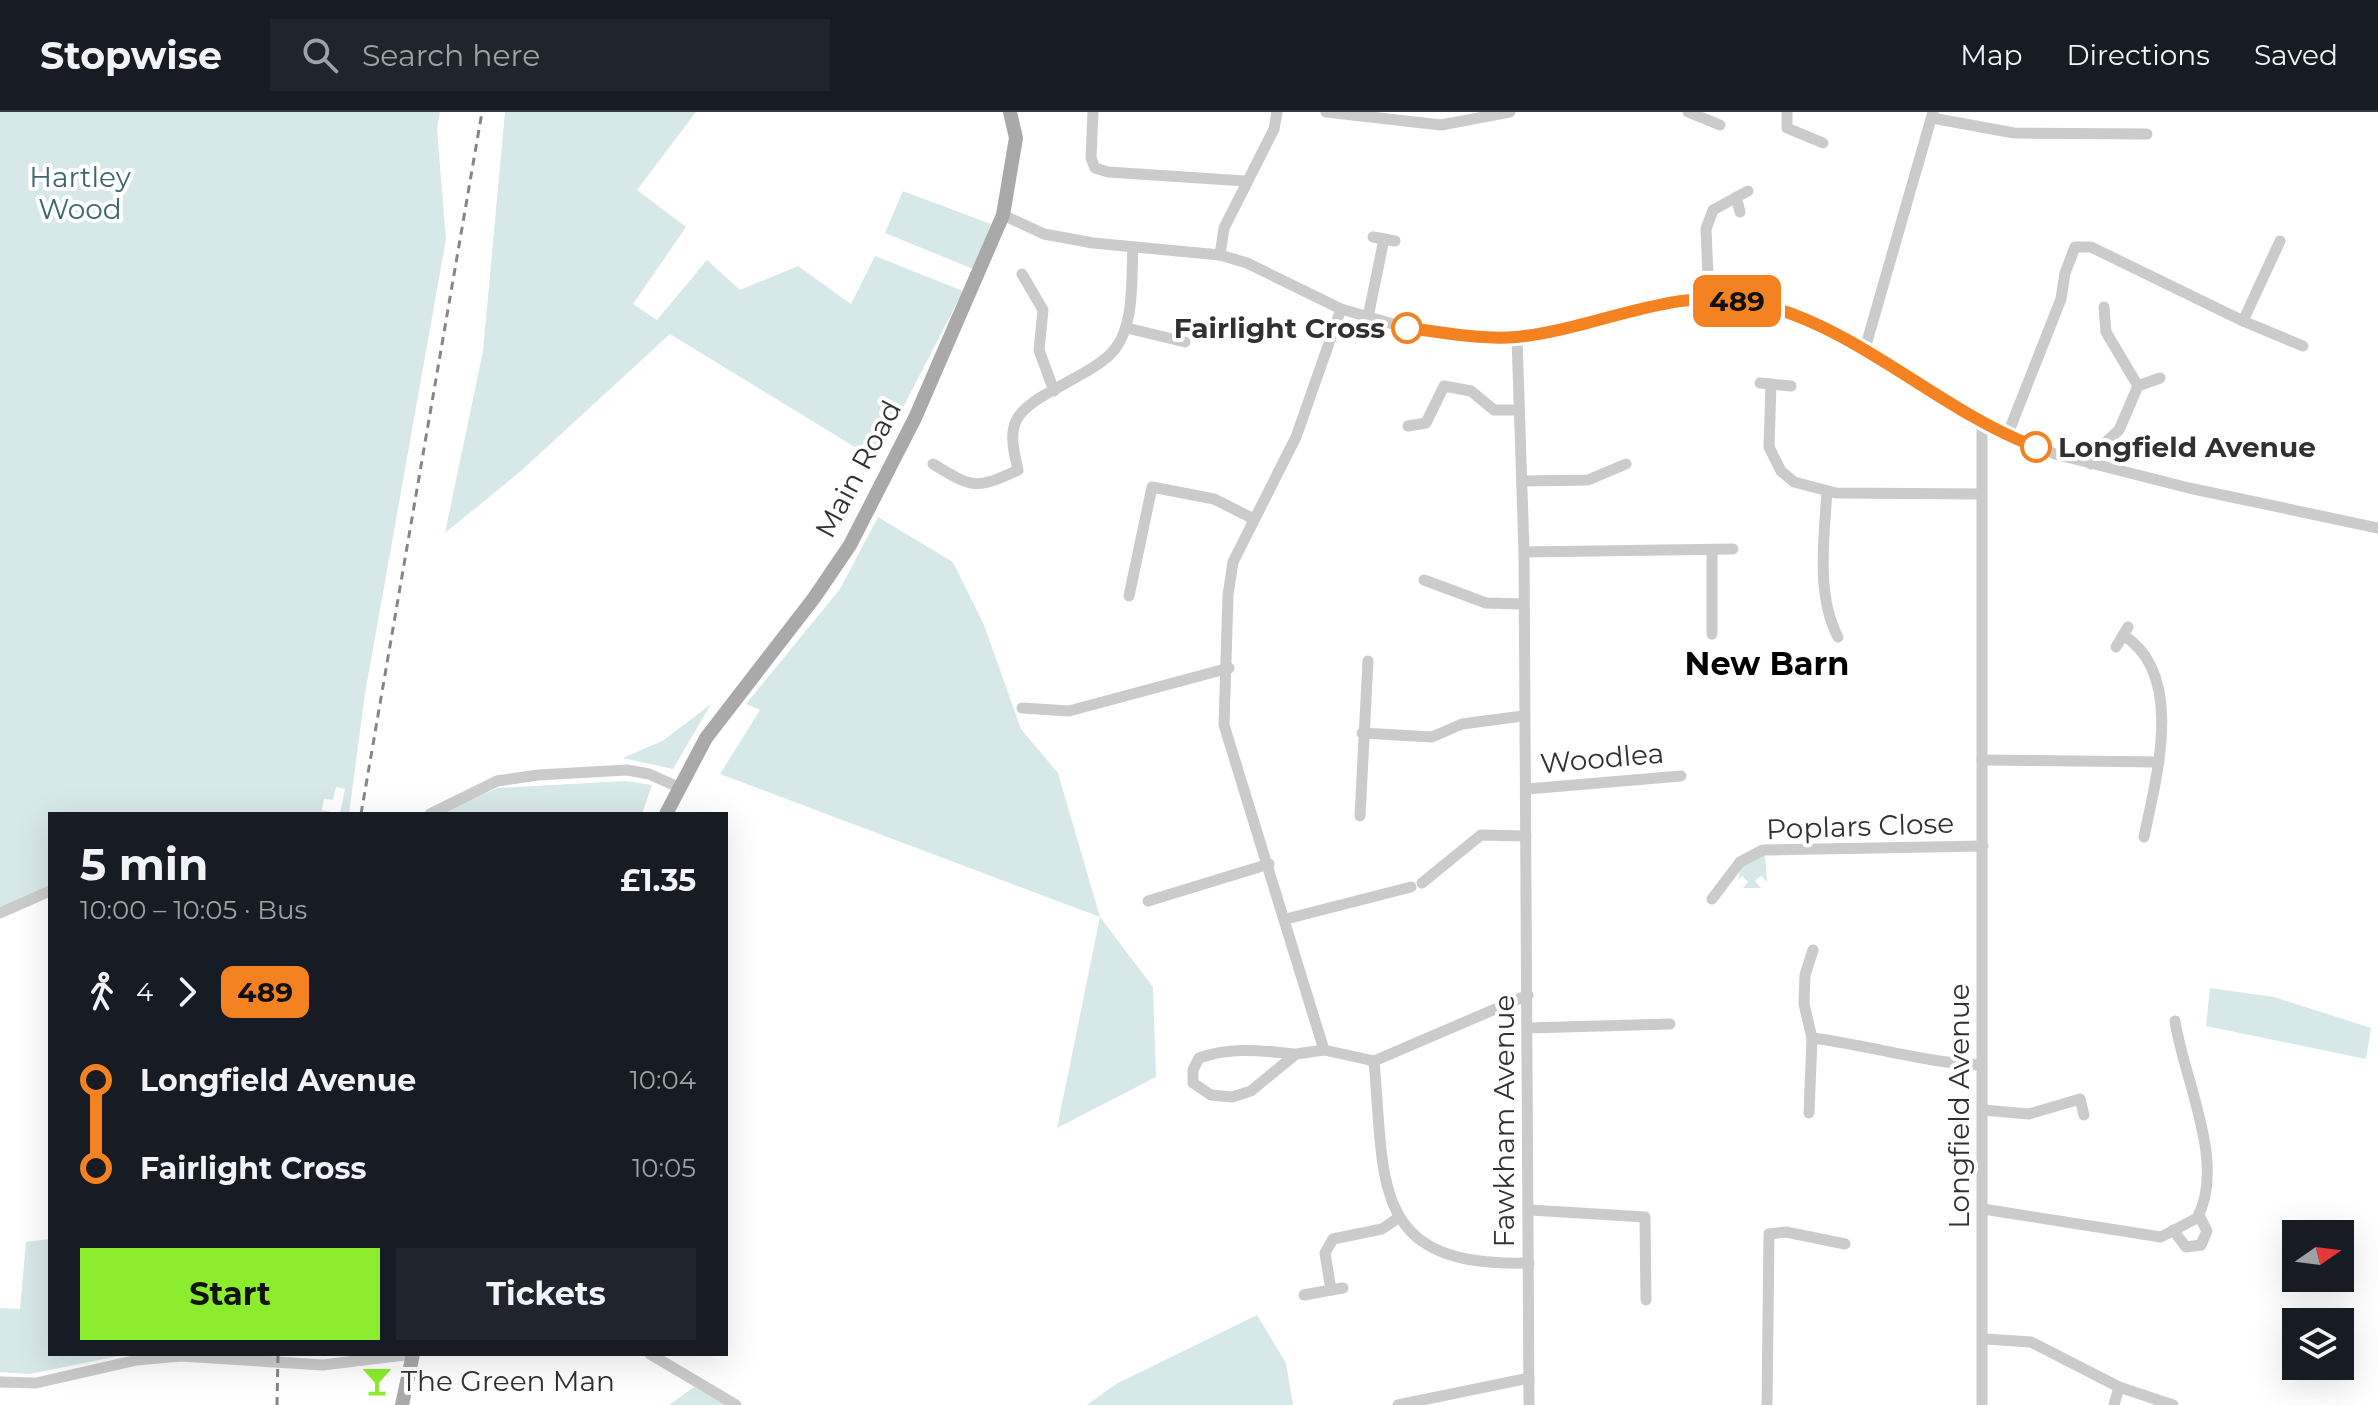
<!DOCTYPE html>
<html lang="en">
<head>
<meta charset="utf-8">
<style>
  :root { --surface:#171b24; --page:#20242c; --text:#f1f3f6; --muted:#9ea1a6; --line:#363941; --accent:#8bed2d }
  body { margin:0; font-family:Montserrat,sans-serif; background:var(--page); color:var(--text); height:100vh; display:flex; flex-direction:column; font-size:30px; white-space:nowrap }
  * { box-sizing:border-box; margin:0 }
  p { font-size:26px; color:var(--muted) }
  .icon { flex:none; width:44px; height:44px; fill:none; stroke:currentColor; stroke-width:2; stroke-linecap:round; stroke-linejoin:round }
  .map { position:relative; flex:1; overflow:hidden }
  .drawer { position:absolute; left:48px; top:700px; width:680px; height:544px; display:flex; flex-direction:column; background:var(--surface); border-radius:0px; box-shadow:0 8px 32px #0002 }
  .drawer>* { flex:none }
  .badge { padding:0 16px; border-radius:12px; font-size:28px; line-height:52px }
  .needle { width:52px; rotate:76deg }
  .fabs { position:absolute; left:2282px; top:1108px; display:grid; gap:16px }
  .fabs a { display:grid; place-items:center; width:72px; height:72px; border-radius:0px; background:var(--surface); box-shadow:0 8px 32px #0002; font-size:40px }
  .map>.badge { position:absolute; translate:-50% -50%; box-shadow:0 0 0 4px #fff }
  .legs { display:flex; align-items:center; gap:12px; height:88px; padding:0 32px; font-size:26px }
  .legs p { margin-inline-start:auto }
  .overview { display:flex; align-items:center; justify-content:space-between; height:136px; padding:0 32px }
  h1 { font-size:44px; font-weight:700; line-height:60px }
  .action { display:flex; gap:16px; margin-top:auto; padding:16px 32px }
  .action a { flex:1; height:92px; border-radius:0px; background:var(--accent); color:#111; font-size:32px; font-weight:700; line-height:92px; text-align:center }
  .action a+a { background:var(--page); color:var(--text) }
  ul { padding:0 32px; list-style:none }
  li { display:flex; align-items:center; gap:28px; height:88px; font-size:30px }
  li i { display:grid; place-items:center; width:12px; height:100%; margin:0 10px; background:currentColor }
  li i::after { content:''; width:20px; height:20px; margin:-10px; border:6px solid; border-radius:50%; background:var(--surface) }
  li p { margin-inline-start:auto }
  li:first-child i { background:linear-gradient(#0000 50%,currentColor 0) }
  li:last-child i { background:linear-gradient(currentColor 50%,#0000 0) }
  header { display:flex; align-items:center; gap:48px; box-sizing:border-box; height:112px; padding:0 40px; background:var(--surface); border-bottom:2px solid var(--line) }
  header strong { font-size:38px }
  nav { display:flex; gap:44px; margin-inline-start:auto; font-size:28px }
  .search { width:560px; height:72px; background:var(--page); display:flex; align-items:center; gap:20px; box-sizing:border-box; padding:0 28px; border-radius:0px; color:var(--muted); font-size:30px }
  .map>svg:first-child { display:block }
  .green { fill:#d7e8e9 }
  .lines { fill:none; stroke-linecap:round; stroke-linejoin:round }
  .minor { stroke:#cbcbcb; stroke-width:11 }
  .major { stroke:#a9a9a9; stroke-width:14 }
  .rail { stroke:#868686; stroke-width:3; stroke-dasharray:8 6; stroke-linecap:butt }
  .line-1-casing { stroke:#fff; stroke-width:18 }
  .line-1 { stroke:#f58220; stroke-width:12 }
  .stop-1-dot { fill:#fff; stroke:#f58220; stroke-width:4 }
  .labels { text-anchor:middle; stroke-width:8; stroke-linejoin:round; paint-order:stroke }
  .park-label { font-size:28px; fill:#3b696f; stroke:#fff }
  .stop-label { font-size:28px; font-weight:bold; fill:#313131; stroke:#fff; text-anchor:end }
  .street-label { font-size:28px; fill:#313131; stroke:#fff }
  .poi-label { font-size:28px; fill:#313131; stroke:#fff; text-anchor:start }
  .quarter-label { font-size:32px; font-weight:bold; fill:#000; stroke:#fff }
</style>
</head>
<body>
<header>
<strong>Stopwise</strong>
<div class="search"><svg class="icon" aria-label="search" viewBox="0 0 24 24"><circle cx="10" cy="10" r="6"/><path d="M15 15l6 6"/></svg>Search here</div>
<nav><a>Map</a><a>Directions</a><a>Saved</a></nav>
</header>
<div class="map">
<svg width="2378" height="1293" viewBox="0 0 2378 1293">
  <rect width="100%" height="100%" fill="#fff"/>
  <!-- green -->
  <g class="green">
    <polygon points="0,0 440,0 437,17 446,127 365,582 349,702 340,702 345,677 336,675 333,688 324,687 322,698 340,702 50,702 50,775 0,795"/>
    <polygon points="505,0 696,0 637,78 686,115 633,192 657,208 707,148 740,178 798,154 851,192 875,144 963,179 876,348 670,222 521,359 445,421 483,239"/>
    <polygon points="903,79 991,112 973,157 885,121"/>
    <polygon points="878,405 953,450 984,513 1021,617 1058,661 1100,805 1153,875 1156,965 1057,1016 1100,805 720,662 760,598 746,592 840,477"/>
    <polygon points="711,592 673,657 623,646 664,628"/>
    <polygon points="626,669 652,673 642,702 435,702 498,676"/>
    <polygon points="1765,743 1767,770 1761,764 1755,769 1761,776 1743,776 1748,770 1742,764 1738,768 1741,755"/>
    <polygon points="2210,876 2274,885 2371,916 2366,947 2206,914"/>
    <polygon points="50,1127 50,1242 128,1242 30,1262 0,1260 0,1196 20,1197 26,1130"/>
    <polygon points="1257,1203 1286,1251 1293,1293 1087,1293 1116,1272"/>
    <polygon points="694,1275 729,1293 669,1293"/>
  </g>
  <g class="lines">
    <!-- minor -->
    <g class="minor">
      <polyline points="1093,0 1091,46 1095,56 1108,60 1245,69"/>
      <polyline points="1326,0 1441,13 1510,0"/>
      <polyline points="1688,0 1720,13"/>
      <polyline points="1787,0 1787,16 1823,31"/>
      <polyline points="1932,6 2014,21 2147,22"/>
      <polyline points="1736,85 1740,100"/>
      <polyline points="1003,103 1044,122 1093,131 1220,143 1247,151 1341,197 1407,216 1483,225 1517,225 1709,186 1754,190 1814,210 1982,311 2055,342 2189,376 2378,416"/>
      <polyline points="1373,125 1395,129"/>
      <polyline points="1220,143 1224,116 1274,17 1277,0"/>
      <polyline points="1022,162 1043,198 1039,238 1054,279"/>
      <polyline points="1709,186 1706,117 1713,98 1748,79"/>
      <polyline points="2104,195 2106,220 2138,274"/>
      <polyline points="1368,205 1384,127"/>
      <polyline points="2243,209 2280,129"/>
      <polyline points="1127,216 1185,230"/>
      <polyline points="1517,225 1524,440 1529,1293"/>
      <polyline points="1864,240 1933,0"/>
      <polyline points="1760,271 1791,274"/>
      <polyline points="1771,272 1769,335 1781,359 1794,370 1836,381 1981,382"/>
      <polyline points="1982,311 1982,1293"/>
      <polyline points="1408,314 1426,311 1444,274 1471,279 1494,298 1519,298"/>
      <polyline points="2007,324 2061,187 2065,161 2075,135 2091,135 2243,209 2303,234"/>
      <path d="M933,352C972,376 976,378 1018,358C1015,344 1009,324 1016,309C1029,281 1093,265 1115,237C1135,211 1131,167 1133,135"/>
      <polyline points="2091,352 2097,338 2119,318 2138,274 2160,266"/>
      <polyline points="1522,369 1588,368 1626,352"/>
      <path d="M1827,380C1824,425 1816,484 1838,525"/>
      <polyline points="1712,438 1712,522"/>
      <polyline points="1524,440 1733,437"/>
      <polyline points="1424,468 1486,491 1523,492"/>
      <polyline points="1129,484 1152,375 1214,387 1254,407"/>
      <path d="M2123,523C2186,562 2156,666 2144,725"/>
      <polyline points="2116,535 2128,515"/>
      <polyline points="1022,596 1069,599 1229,556"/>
      <polyline points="1362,621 1432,625 1462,612 1523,604"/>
      <polyline points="1982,648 2159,650"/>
      <polyline points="1527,677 1681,664"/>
      <polyline points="430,702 497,669 538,663 627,658 649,662 678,675"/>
      <polyline points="1360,704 1368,549"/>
      <polyline points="1422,771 1481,723 1526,724"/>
      <polyline points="1712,787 1740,750 1763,738 1983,734"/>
      <polyline points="1148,789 1269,752"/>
      <polyline points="0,801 50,779"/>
      <polyline points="1286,807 1411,775"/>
      <polyline points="1528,916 1670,912"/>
      <path d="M1812,926C1869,933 1924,951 1982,953"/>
      <polyline points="1324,938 1224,613 1228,483 1233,450 1296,325 1341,197"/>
      <path d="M1296,942C1262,939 1232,934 1199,946L1193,958V971L1211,983L1232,985L1251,979L1296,942L1324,938L1374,949L1528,883"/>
      <path d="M1374,949C1385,1072 1370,1156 1529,1151"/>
      <polyline points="1983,998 2029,1002 2080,987 2084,1003"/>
      <polyline points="1809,1001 1812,926 1804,892 1805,863 1813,838"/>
      <path d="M1983,1097L2161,1125L2197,1106C2227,1052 2183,965 2175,909"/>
      <polyline points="1530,1098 1645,1105 1646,1188"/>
      <polyline points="2173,1118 2186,1135 2201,1133 2207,1119 2199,1103"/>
      <polyline points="1331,1178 1343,1176"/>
      <polyline points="1304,1183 1331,1178 1325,1141 1333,1127 1382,1117 1398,1106"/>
      <polyline points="1985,1227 2031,1230 2119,1275 2173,1293"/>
      <polyline points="650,1242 736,1293"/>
      <polyline points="0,1270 36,1271 137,1248 181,1244 323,1253 413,1242"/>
      <polyline points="1398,1293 1529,1266"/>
      <polyline points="1767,1293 1769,1122 1786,1120 1845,1132"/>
      <polyline points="2114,1293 2119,1275"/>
    </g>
    <!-- major -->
    <g class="major">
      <polyline points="666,702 706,626 814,486 850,433 915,306 1003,103 1016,26 1010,0"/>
      <polyline points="402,1293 413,1242"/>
    </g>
    <!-- rail -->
    <g class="rail">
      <polyline points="361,702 482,0"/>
      <polyline points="277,1293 278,1242"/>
    </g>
  </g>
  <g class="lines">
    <!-- line-1 casing -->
    <g class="line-1-casing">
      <path id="line-1" d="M1407,216C1442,220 1480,228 1516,225C1595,218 1675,172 1756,191C1859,215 1938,298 2036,335"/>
    </g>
    <!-- line-1 -->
    <use href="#line-1" class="line-1"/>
  </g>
  <!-- icons -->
  <defs>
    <g id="bar-bare" transform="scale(2.4)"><path d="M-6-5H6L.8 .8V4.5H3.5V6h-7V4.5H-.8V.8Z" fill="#8bed2d" stroke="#fff" stroke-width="2.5" paint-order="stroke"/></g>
  </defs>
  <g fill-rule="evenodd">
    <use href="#bar-bare" x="377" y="1269"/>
  </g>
  <!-- markers -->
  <g class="stop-1-dot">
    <circle cx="1407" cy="216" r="14"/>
    <circle cx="2036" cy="335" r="14"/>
  </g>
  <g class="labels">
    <!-- park labels -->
    <g class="park-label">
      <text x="80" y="75">Hartley<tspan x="80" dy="32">Wood</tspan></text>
    </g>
    <!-- stop labels -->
    <g class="stop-label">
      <text x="1385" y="226">Fairlight Cross</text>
      <text x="2058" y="345" text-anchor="start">Longfield Avenue</text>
    </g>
    <!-- street labels -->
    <g class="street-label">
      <text transform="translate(858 357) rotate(-62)" y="10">Main Road</text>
      <text transform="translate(1602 646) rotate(-5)" y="10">Woodlea</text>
      <text transform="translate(1860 714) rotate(-2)" y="10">Poplars Close</text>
      <text transform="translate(1959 994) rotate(-90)" y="10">Longfield Avenue</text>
      <text transform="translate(1504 1009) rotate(-90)" y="10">Fawkham Avenue</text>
    </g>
    <!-- poi labels -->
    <g class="poi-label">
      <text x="401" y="1279">The Green Man</text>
    </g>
    <!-- quarter labels -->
    <g class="quarter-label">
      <text x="1767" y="563">New Barn</text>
    </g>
  </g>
</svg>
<div class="fabs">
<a><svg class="needle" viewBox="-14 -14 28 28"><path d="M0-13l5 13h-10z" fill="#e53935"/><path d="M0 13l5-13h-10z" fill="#9ea1a6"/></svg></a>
<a><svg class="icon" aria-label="layers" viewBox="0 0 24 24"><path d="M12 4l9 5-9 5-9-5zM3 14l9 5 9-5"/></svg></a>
</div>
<b class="badge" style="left:1737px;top:189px;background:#f58220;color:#111">489</b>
<section class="drawer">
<div class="overview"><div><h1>5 min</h1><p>10:00 – 10:05 · Bus</p></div><b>£1.35</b></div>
<div class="legs"><svg class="icon" aria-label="walk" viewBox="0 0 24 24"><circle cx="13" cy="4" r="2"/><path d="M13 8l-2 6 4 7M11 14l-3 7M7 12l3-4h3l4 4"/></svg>4<svg class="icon" aria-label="forward" viewBox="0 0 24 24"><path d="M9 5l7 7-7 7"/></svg><b class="badge" style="background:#f58220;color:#111">489</b></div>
<ul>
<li><i style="color:#f58220"></i><b>Longfield Avenue</b><p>10:04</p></li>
<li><i style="color:#f58220"></i><b>Fairlight Cross</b><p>10:05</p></li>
</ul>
<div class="action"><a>Start</a><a>Tickets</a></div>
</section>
</div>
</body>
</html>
